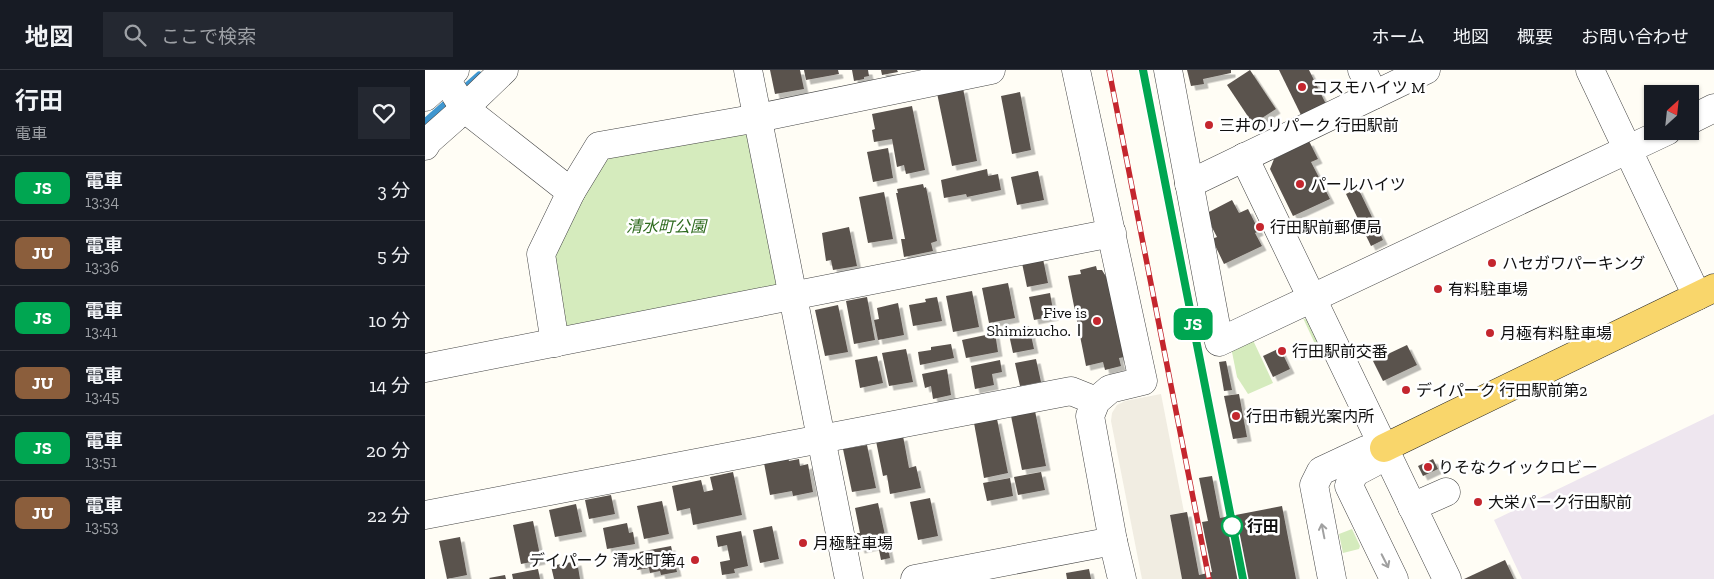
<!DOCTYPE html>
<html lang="ja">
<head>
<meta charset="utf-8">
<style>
  :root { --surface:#171b24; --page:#242831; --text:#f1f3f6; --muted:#9ea1a6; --line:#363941 }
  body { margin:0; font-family:"Zilla Slab","Noto Sans JP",serif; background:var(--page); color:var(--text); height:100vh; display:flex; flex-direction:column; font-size:19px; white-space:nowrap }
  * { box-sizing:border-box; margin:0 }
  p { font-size:16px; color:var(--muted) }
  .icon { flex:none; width:28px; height:28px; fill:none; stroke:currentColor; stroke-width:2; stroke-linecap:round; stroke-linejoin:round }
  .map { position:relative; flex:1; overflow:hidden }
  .sheet { display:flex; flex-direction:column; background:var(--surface); width:425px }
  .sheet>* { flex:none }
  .badge { padding:0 10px; border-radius:8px; font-size:18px; line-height:32px }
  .needle { width:32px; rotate:27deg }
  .buttons { position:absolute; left:1219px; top:15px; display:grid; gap:10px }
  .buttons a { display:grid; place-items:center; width:55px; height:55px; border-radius:0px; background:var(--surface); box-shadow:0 1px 4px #0004; font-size:25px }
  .map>.badge { position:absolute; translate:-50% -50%; box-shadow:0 0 0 2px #fff }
  .round { display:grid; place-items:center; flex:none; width:52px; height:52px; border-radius:0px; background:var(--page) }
  .summary { display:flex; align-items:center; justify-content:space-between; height:85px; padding:0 15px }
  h1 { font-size:24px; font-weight:700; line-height:38px }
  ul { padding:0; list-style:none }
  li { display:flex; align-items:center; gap:15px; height:65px; padding:0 15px; border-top:1px solid var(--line) }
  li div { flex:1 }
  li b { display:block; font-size:19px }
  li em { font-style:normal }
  li .badge { min-width:55px; font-weight:700; text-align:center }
  header { display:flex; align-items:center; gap:30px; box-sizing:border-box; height:70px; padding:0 25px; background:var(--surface); border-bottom:1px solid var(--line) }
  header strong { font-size:24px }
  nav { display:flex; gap:28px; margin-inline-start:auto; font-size:18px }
  .search { width:350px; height:45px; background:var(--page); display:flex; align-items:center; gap:12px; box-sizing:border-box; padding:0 18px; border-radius:0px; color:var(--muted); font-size:19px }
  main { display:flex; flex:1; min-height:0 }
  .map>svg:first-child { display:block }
  .industrial { fill:#eee6ef }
  .green { fill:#d5ebbd }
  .plaza { fill:#f1ede2 }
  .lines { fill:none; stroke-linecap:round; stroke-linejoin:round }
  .stream { stroke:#3f96cf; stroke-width:7 }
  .building { fill:#5a524d; filter:url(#shadow) }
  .minor-casing { stroke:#444; stroke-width:29 }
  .major-casing { stroke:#222; stroke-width:29 }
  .minor { stroke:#fff; stroke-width:28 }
  .major { stroke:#f9d66b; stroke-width:28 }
  .rail-casing { stroke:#c4262e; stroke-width:5.5 }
  .rail { stroke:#fff; stroke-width:4; stroke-dasharray:11; stroke-linecap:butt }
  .oneway { stroke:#a0a0a0 }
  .line-casing { stroke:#fff; stroke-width:11 }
  .line { stroke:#00a651; stroke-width:8 }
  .poi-dot { fill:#c4262e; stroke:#fff; stroke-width:2 }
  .stop-dot { fill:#fff; stroke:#00a651; stroke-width:2.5 }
  .labels { text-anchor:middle; stroke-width:5; stroke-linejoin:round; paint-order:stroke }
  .poi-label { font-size:16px; fill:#111; stroke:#fff; text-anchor:start }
  .park-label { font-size:16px; font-style:italic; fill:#2f6b1f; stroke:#fff }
  .stop-label { font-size:16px; font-weight:bold; fill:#111; stroke:#fff; text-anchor:start }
</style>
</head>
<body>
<header>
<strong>地図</strong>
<div class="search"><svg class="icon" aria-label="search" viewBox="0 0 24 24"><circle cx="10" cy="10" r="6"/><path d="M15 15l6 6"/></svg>ここで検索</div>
<nav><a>ホーム</a><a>地図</a><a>概要</a><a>お問い合わせ</a></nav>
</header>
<main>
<section class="sheet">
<div class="summary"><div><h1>行田</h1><p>電車</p></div><a class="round"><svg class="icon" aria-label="heart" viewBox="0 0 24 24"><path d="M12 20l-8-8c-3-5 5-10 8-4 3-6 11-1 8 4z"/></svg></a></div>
<ul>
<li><span class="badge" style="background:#00a651;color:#fff">JS</span><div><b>電車</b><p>13:34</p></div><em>3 分</em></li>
<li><span class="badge" style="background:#8b5e3c;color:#fff">JU</span><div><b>電車</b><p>13:36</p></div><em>5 分</em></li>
<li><span class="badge" style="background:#00a651;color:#fff">JS</span><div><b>電車</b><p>13:41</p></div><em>10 分</em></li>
<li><span class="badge" style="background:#8b5e3c;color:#fff">JU</span><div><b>電車</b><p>13:45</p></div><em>14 分</em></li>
<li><span class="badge" style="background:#00a651;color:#fff">JS</span><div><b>電車</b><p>13:51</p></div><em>20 分</em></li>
<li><span class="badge" style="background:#8b5e3c;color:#fff">JU</span><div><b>電車</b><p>13:53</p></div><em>22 分</em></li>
</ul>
</section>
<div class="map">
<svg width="1289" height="509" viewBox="0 0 1289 509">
  <defs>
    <filter id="shadow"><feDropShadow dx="4.5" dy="4.5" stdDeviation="0" flood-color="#0004"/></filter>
  </defs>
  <rect width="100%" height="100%" fill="#fffdf5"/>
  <!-- industrial -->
  <polygon class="industrial" points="1289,344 1289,509 1097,509 1069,450"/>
  <!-- green -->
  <g class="green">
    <polygon points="325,56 355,218 140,259 124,186 181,83"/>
    <polygon points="878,248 889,254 905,286 897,289"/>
    <polygon points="827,268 848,313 823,324 812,307 806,277"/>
    <polygon points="927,459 935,476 934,479 918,483 914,464"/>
  </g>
  <!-- plaza -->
  <polygon class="plaza" points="736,324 759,442 745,445 757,509 717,509 686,351 687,343 692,335 700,331"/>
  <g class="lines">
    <!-- stream -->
    <g class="stream">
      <polyline points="36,21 54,5"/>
      <polyline points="0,52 27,28"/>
    </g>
  </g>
  <!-- building -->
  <g class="building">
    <polygon points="345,0 375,0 379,19 350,24"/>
    <polygon points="379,0 413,0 414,4 381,10"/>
    <polygon points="427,0 443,0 444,6 439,7 439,9 429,11"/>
    <polygon points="456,0 472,0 473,2 457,5"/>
    <polygon points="762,0 806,0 806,3 778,9 779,14 766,16"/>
    <polygon points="825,0 851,39 828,54 802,15"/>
    <polygon points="854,0 884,0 901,34 876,45"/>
    <polygon points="538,18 552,91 527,96 512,23"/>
    <polygon points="595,22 606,80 587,84 576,26"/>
    <polygon points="487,36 500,100 481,104 479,95 472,97 467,69 449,72 447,60 450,59 447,44"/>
    <polygon points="884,71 893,89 886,92 905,129 868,146 845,99 849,89"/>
    <polygon points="463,78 468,108 448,112 442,82"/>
    <polygon points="562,99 563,106 573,104 576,120 542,127 541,124 519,128 516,110"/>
    <polygon points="613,101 619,130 592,135 586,107"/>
    <polygon points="498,114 499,118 501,117 512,171 506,173 508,181 479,187 476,169 480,169 471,123 473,123 472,119"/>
    <polygon points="933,118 958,170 946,176 921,124"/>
    <polygon points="459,122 468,169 443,173 434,127"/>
    <polygon points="807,130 814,143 823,139 834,161 830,163 837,176 799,194 787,169 792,167 780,144"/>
    <polygon points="424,157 432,196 408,200 406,190 401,191 397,163"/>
    <polygon points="618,189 623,213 602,217 597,193"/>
    <polygon points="671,196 672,200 677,200 686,215 700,287 694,288 696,296 680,300 678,292 661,296 643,206 656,204 655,200"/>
    <polygon points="583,213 590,248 564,253 557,218"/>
    <polygon points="547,221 554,257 528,262 521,226"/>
    <polygon points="625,223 629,246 609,250 604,227"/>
    <polygon points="442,227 450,270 429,274 421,231"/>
    <polygon points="512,227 517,251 488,256 484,235 501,232 500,229"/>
    <polygon points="473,233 479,265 453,270 449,250 454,249 452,238"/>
    <polygon points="413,235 423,282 400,286 390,240"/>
    <polygon points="604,256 609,279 588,283 583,260"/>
    <polygon points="570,263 573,282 541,288 537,270"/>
    <polygon points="526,274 529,288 495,295 493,282 506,280 506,277"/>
    <polygon points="982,275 992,295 958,311 948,291"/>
    <polygon points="855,278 865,299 848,307 838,286"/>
    <polygon points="481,279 488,312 464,316 457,283"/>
    <polygon points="452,286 458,313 435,318 430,290"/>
    <polygon points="611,289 616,312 595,316 590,293"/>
    <polygon points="575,290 577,302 567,304 569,315 550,319 546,296"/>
    <polygon points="801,291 807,320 799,321 794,292"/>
    <polygon points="522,299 526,325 508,329 506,316 500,318 497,304"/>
    <polygon points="814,324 822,367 808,369 799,326"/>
    <polygon points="610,341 621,396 597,400 586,346"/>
    <polygon points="572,349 583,403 559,408 549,353"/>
    <polygon points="478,366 484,398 491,396 496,418 465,424 462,405 458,406 451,371"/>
    <polygon points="442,375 451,418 427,422 418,379"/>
    <polygon points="363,388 364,391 374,389 375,396 383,394 388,422 368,426 367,421 345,425 339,393"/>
    <polygon points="1008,389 1013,399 998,406 993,396"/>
    <polygon points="308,402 317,445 268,455 265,438 252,441 247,416 276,410 279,422 288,420 285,407"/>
    <polygon points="616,402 620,420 593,425 589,407"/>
    <polygon points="787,406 795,448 857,436 871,509 757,509 745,445 762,442 774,505 787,502 777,452 783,451 774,408"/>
    <polygon points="585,408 588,426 562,431 558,413"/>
    <polygon points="186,425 190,444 164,449 160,430"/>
    <polygon points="505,428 513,466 493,470 485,432"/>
    <polygon points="237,431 244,464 219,469 212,436"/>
    <polygon points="453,433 465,488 456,490 453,475 435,479 432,463 435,463 430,438"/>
    <polygon points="151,434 157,462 130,467 124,440"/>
    <polygon points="108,451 116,490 96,494 88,455"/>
    <polygon points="202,453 204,463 208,462 210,474 182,479 178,458"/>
    <polygon points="347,456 354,489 335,493 328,460"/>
    <polygon points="316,461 323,496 309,499 310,503 297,505 295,492 305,490 302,475 293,477 291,466"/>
    <polygon points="35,467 42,505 22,509 14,471"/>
    <polygon points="246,476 252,502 236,505 235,501 225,503 224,498 212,500 209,483"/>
    <polygon points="1080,490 1089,509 1039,509"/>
    <polygon points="152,491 155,509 129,509 126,496"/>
    <polygon points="113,499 115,509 88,509 87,504"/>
    <polygon points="664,499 666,509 642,509 641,503"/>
    <polygon points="80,505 81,509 65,509 64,508"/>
  </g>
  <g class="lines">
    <!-- minor casing -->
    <g class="minor-casing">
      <g id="minor">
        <polyline points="11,0 20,8 39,38 146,122"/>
        <polyline points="323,0 424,509"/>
        <polyline points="651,0 718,311 685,319 671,331 665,346 688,471 697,509"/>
        <polyline points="743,0 794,272 1242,61"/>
        <polyline points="937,0 949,25"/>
        <polyline points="1165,0 1272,226"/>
        <polyline points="0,27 30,0"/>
        <polyline points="1265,50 1289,38"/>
        <polyline points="0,76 3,71 29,48 79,0"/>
        <polyline points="819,87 1022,509"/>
        <polyline points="764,114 1001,0"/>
        <polyline points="130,273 116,184 146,122 174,76 333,48 566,0"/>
        <polyline points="0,298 687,163"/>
        <polyline points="955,384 948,393 929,403 924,416 969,509"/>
        <polyline points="987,437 1021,422"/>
        <polyline points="0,445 646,321 671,331"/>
        <polyline points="490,509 688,471"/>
        <polyline points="907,509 889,415 896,401 941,380 959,378"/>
      </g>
    </g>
    <!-- major casing -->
    <g class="major-casing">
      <polyline id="major" points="959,378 1289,218"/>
    </g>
    <!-- minor -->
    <use href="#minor" class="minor"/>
    <!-- major -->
    <use href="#major" class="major"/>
    <!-- rail casing -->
    <g class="rail-casing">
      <g id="rail">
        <polyline points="684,0 784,509"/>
        <polyline points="718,0 818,509"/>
      </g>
    </g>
    <!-- rail -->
    <use href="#rail" class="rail"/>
  </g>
  <!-- one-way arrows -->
  <defs><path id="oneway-shaft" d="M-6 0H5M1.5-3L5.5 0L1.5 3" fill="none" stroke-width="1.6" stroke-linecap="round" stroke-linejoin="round" transform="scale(1.25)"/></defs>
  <g class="oneway">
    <use href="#oneway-shaft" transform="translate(898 461) rotate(-101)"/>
    <use href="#oneway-shaft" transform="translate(960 491) rotate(63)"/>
  </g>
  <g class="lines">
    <!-- line casing -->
    <g class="line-casing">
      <polyline id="line" points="718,0 818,509"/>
    </g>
    <!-- line -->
    <use href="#line" class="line"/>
  </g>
  <!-- markers -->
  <g class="poi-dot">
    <circle cx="877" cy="17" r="5"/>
    <circle cx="784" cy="55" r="5"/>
    <circle cx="875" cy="114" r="5"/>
    <circle cx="835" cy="157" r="5"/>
    <circle cx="1067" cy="193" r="5"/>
    <circle cx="1013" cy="219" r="5"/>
    <circle cx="672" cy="251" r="5"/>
    <circle cx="1065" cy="263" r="5"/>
    <circle cx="857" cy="281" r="5"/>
    <circle cx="981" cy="320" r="5"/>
    <circle cx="811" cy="346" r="5"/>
    <circle cx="1003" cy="397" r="5"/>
    <circle cx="1053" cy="432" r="5"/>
    <circle cx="378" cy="473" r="5"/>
    <circle cx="270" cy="490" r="5"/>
  </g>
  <circle class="stop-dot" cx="807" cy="456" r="10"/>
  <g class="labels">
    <!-- poi labels -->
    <g class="poi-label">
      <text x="887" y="23">コスモハイツ M</text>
      <text x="794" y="61">三井のリパーク 行田駅前</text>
      <text x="885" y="120">パールハイツ</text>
      <text x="845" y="163">行田駅前郵便局</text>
      <text x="1077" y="199">ハセガワパーキング</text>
      <text x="1023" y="225">有料駐車場</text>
      <text x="662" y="248" text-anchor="end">Five is<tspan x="662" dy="18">Shimizucho.Ⅰ</tspan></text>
      <text x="1075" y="269">月極有料駐車場</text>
      <text x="867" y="287">行田駅前交番</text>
      <text x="991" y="326">デイパーク 行田駅前第2</text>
      <text x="821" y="352">行田市観光案内所</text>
      <text x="1013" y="403">りそなクイックロビー</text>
      <text x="1063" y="438">大栄パーク行田駅前</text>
      <text x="388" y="479">月極駐車場</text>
      <text x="260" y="496" text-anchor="end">デイパーク 清水町第4</text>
    </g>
    <!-- park labels -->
    <g class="park-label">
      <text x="241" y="162">清水町公園</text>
    </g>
    <!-- stop labels -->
    <g class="stop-label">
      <text x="822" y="462">行田</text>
    </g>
  </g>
</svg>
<div class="buttons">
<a><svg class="needle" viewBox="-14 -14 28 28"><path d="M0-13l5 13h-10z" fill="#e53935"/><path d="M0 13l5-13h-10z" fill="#9ea1a6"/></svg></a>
</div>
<b class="badge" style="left:768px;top:254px;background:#00a651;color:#fff">JS</b>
</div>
</main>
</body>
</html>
